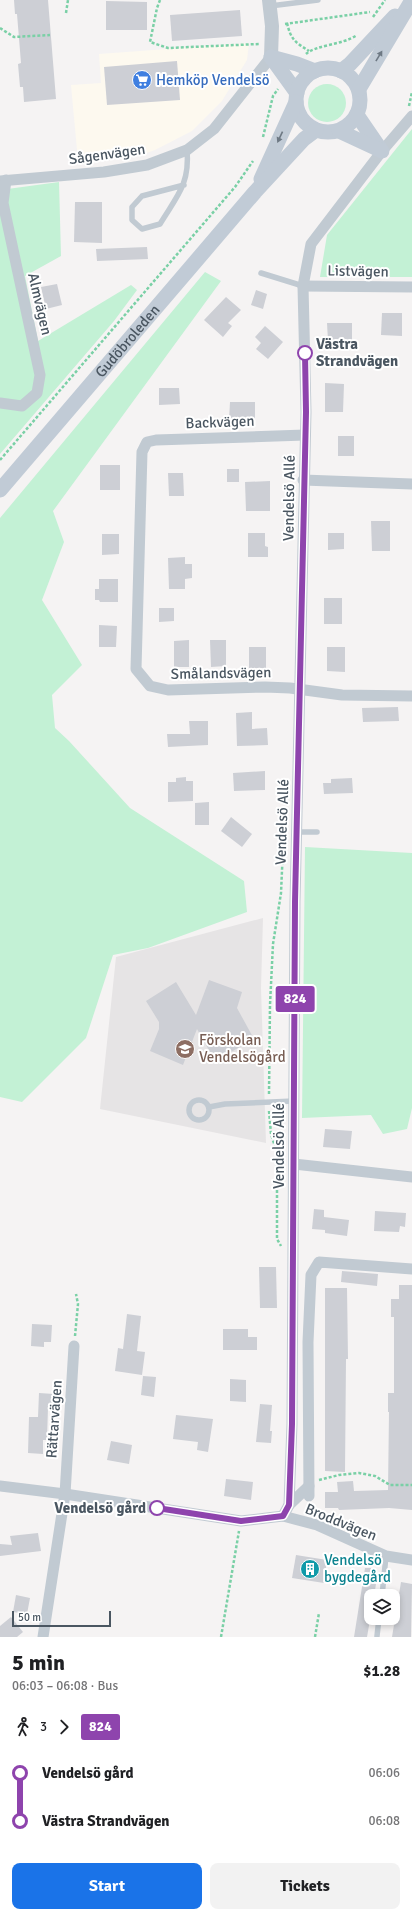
<!DOCTYPE html>
<html lang="en">
<head>
<meta charset="utf-8">
<style>
  :root { --surface:#fff; --page:#f2f2f2; --text:#202124; --muted:#757577; --accent:#1a73e8 }
  body { margin:0; font-family:Signika,sans-serif; background:var(--page); color:var(--text); height:100vh; display:flex; flex-direction:column; font-size:15px; white-space:nowrap }
  * { box-sizing:border-box; margin:0 }
  p { font-size:13px; color:var(--muted) }
  .icon { flex:none; width:22px; height:22px; fill:none; stroke:currentColor; stroke-width:2; stroke-linecap:round; stroke-linejoin:round }
  .map { position:relative; height:1637px; overflow:hidden }
  .details { display:flex; flex-direction:column; background:var(--surface); flex:1 }
  .details>* { flex:none }
  .badge { padding:0 8px; border-radius:3px; font-size:14px; line-height:26px }
  .buttons { position:absolute; left:364px; top:1589px; display:grid; gap:8px }
  .buttons a { display:grid; place-items:center; width:36px; height:36px; border-radius:8px; background:var(--surface); box-shadow:0 2px 6px #0003; font-size:20px }
  .scale { position:absolute; left:12px; bottom:10px; width:99px; box-sizing:border-box; padding-left:4px; border:2px solid #4a5661; border-top:0; font-size:11px; line-height:14px; white-space:nowrap; color:#4a5661; -webkit-text-stroke:3px #fff; paint-order:stroke }
  .map>.badge { position:absolute; translate:-50% -50%; box-shadow:0 0 0 2px #fff }
  .legs { display:flex; align-items:center; gap:6px; height:44px; padding:0 12px; font-size:13px }
  .legs p { margin-inline-start:auto }
  .summary { display:flex; align-items:center; justify-content:space-between; height:68px; padding:0 12px }
  h1 { font-size:22px; font-weight:700; line-height:30px }
  .primary-button { display:flex; gap:8px; margin-top:auto; padding:8px 12px }
  .primary-button a { flex:1; height:46px; border-radius:8px; background:var(--accent); color:#fff; font-size:16px; font-weight:700; line-height:46px; text-align:center }
  .primary-button a+a { background:var(--page); color:var(--text) }
  ul { padding:0 12px; list-style:none }
  li { display:flex; align-items:center; gap:14px; height:48px; font-size:15px }
  li i { display:grid; place-items:center; width:6px; height:100%; margin:0 5px; background:currentColor }
  li i::after { content:''; width:10px; height:10px; margin:-5px; border:3px solid; border-radius:50%; background:var(--surface) }
  li p { margin-inline-start:auto }
  li:first-child i { background:linear-gradient(#0000 50%,currentColor 0) }
  li:last-child i { background:linear-gradient(currentColor 50%,#0000 0) }
  .map>svg:first-child { display:block }
  .commercial { fill:#fdf9ef }
  .education { fill:#e6e4e5 }
  .green { fill:#c3f1d5 }
  .building { fill:#cdcfd5 }
  .lines { fill:none; stroke-linecap:round; stroke-linejoin:round }
  .path { stroke:#7ad0a6; stroke-width:2.5; stroke-dasharray:3 2; stroke-linecap:butt }
  .service { stroke:#c1cad2; stroke-width:5.5 }
  .minor { stroke:#c1cad2; stroke-width:11 }
  .tertiary { stroke:#c1cad2; stroke-width:14 }
  .secondary { stroke:#c1cbd6; stroke-width:15 }
  .oneway { fill:#6e7984 }
  .line-1-casing { stroke:#fff; stroke-width:9 }
  .line-1 { stroke:#8e44ad; stroke-width:6 }
  .stop-1-dot { fill:#fff; stroke:#8e44ad; stroke-width:2 }
  .labels { text-anchor:middle; stroke-width:4; stroke-linejoin:round; paint-order:stroke }
  .shop-label { font-size:15px; fill:#366cbe; stroke:#fff; text-anchor:start }
  .street-label { font-size:15px; fill:#4a5661; stroke:#fff }
  .stop-label { font-size:15px; font-weight:bold; fill:#4a5661; stroke:#fff; text-anchor:start }
  .education-label { font-size:15px; fill:#785e54; stroke:#fff; text-anchor:start }
  .culture-label { font-size:15px; fill:#0d838f; stroke:#fff; text-anchor:start }
</style>
</head>
<body>
<div class="map">
<svg width="412" height="1637" viewBox="0 0 412 1637">
  <rect width="100%" height="100%" fill="#f5f3f3"/>
  <!-- commercial -->
  <polygon class="commercial" points="249,43 247,60 222,101 192,131 155,150 138,156 78,161 71,85 101,83 99,54"/>
  <!-- education -->
  <polygon class="education" points="263,918 261,988 266,1143 100,1109 116,957"/>
  <!-- green -->
  <g class="green">
    <circle cx="327" cy="103" r="19"/>
    <polygon points="412,129 412,277 320,277 327,235"/>
    <polygon points="59,182 61,256 25,276 38,341 131,285 137,290 114,321 0,454 0,190"/>
    <polygon points="205,272 221,281 53,511 64,542 42,600 82,665 52,695 55,728 69,741 130,808 244,881 247,912 148,948 113,955 86,1038 22,1102 0,1097 0,518"/>
    <polygon points="305,847 412,853 412,1108 407,1129 383,1134 371,1115 302,1118"/>
  </g>
  <!-- building -->
  <g class="building">
    <polygon points="14,0 48,0 56,99 24,102 23,87 20,87 18,64 21,63 17,14 15,14"/>
    <polygon points="106,1 147,2 147,30 106,30"/>
    <polygon points="240,10 242,36 172,41 170,15"/>
    <polygon points="177,61 180,100 107,105 104,67"/>
    <polygon points="75,202 102,202 102,243 74,242"/>
    <polygon points="147,247 148,259 97,261 96,249"/>
    <polygon points="57,284 62,305 46,309 41,287"/>
    <polygon points="256,290 267,294 263,309 251,305"/>
    <polygon points="226,297 241,310 228,323 232,326 223,337 204,320"/>
    <polygon points="382,313 402,313 402,336 381,335"/>
    <polygon points="327,323 352,323 352,340 328,341"/>
    <polygon points="265,326 283,342 268,359 256,349 261,343 255,337"/>
    <polygon points="325,383 344,384 343,412 325,412"/>
    <polygon points="159,388 179,388 180,404 159,405"/>
    <polygon points="230,402 255,402 255,420 229,420"/>
    <rect x="338" y="436" width="16" height="20"/>
    <rect x="100" y="465" width="20" height="25"/>
    <rect x="227" y="469" width="12" height="13"/>
    <polygon points="168,473 183,473 184,496 169,496"/>
    <polygon points="270,481 270,511 246,511 245,482"/>
    <polygon points="371,521 390,521 390,551 372,551"/>
    <polygon points="248,533 265,533 265,546 268,547 268,557 248,557"/>
    <polygon points="328,533 344,533 344,549 328,550"/>
    <polygon points="102,534 119,534 119,554 102,555"/>
    <polygon points="185,557 185,564 192,564 192,578 185,579 185,589 169,589 168,558"/>
    <polygon points="99,579 118,579 118,602 100,602 99,600 95,600 95,589 99,589"/>
    <rect x="324" y="598" width="18" height="26"/>
    <polygon points="159,608 174,608 174,621 159,622"/>
    <polygon points="99,625 117,626 116,647 99,647"/>
    <polygon points="189,640 189,667 174,667 174,641"/>
    <polygon points="210,640 226,640 226,666 211,667"/>
    <rect x="249" y="647" width="17" height="21"/>
    <polygon points="327,647 345,647 345,672 327,671"/>
    <polygon points="398,707 399,721 363,722 362,708"/>
    <polygon points="252,712 252,729 267,728 268,745 237,746 236,713"/>
    <polygon points="189,721 208,721 208,745 168,747 167,734 190,734"/>
    <polygon points="265,771 265,790 234,791 233,773"/>
    <polygon points="186,777 186,781 193,781 193,801 168,802 168,782 176,782 176,778"/>
    <polygon points="352,778 353,793 324,794 323,783 331,783 331,779"/>
    <polygon points="209,802 209,825 195,825 195,803"/>
    <polygon points="231,817 252,834 242,847 221,831"/>
    <polygon points="209,980 242,992 237,1008 254,1039 215,1061 197,1029 183,1065 150,1051 159,1029 159,1022 146,1001 176,982 196,1015"/>
    <polygon points="325,1129 352,1131 350,1149 323,1147"/>
    <polygon points="314,1209 324,1210 324,1217 349,1220 347,1236 325,1233 325,1230 312,1229"/>
    <polygon points="375,1211 406,1213 405,1227 400,1226 399,1232 374,1231"/>
    <polygon points="259,1267 276,1267 277,1308 260,1308"/>
    <polygon points="342,1271 378,1274 377,1286 341,1282"/>
    <polygon points="399,1285 412,1285 412,1510 389,1508 339,1510 338,1508 325,1508 325,1492 338,1492 337,1482 353,1481 354,1491 388,1490 389,1412 388,1412 388,1393 394,1393 394,1317 391,1317 391,1299 399,1299"/>
    <polygon points="325,1288 347,1288 348,1359 346,1359 345,1472 325,1471"/>
    <polygon points="127,1314 141,1316 137,1351 145,1352 142,1375 115,1371 118,1348 123,1349"/>
    <polygon points="32,1324 52,1325 51,1342 44,1342 44,1347 31,1346"/>
    <polygon points="223,1329 248,1329 248,1337 257,1337 257,1350 223,1350"/>
    <polygon points="143,1376 156,1377 154,1397 141,1395"/>
    <polygon points="230,1379 246,1380 246,1402 230,1401"/>
    <polygon points="39,1393 54,1394 53,1407 48,1407 47,1440 43,1440 43,1454 28,1453 29,1417 38,1417"/>
    <polygon points="260,1404 272,1405 270,1431 272,1431 271,1443 256,1442"/>
    <polygon points="176,1415 213,1419 208,1452 197,1450 198,1442 173,1439"/>
    <polygon points="111,1441 132,1445 129,1464 107,1460"/>
    <polygon points="226,1479 253,1482 251,1500 224,1496"/>
    <polygon points="38,1533 41,1551 0,1556 0,1544 12,1545 10,1536"/>
    <polygon points="296,1555 327,1560 324,1583 292,1578"/>
    <polygon points="365,1568 371,1568 371,1583 376,1584 374,1596 371,1596 371,1614 367,1637 354,1637"/>
    <polygon points="401,1582 412,1584 411,1637 392,1637"/>
    <polygon points="16,1595 30,1598 27,1614 13,1612"/>
    <polygon points="11,1617 23,1632 17,1637 0,1637 0,1626"/>
  </g>
  <g class="lines">
    <!-- path -->
    <g class="path">
      <polyline points="160,0 157,8 150,42 168,48 259,44"/>
      <polyline points="66,13 68,0"/>
      <polyline points="373,17 385,0"/>
      <path d="M287,23C291,40 295,42 309,51"/>
      <polyline points="285,24 370,12"/>
      <polyline points="0,28 14,37 50,35"/>
      <path d="M306,54C315,45 343,45 357,35"/>
      <polyline points="409,106 412,92"/>
      <polyline points="263,137 273,96 278,89"/>
      <polyline points="0,460 235,187 253,161"/>
      <polyline points="269,1094 270,1005 273,944 281,893 283,848"/>
      <polyline points="269,1111 271,1134 277,1153 277,1239 281,1246"/>
      <polyline points="75,1336 78,1304 76,1294"/>
      <polyline points="319,1480 339,1475 359,1473 375,1476 390,1485 412,1485"/>
      <polyline points="221,1637 239,1531"/>
      <polyline points="315,1637 319,1613"/>
    </g>
    <!-- service -->
    <g class="service">
      <polyline points="270,6 318,0"/>
      <path d="M184,185L142,196L132,207V220L142,229L160,224C177,196 190,184 187,150"/>
      <polyline points="261,273 303,286"/>
      <polyline points="296,832 317,832"/>
      <circle cx="199" cy="1110" r="10"/>
      <polyline points="209,1107 225,1104 294,1101"/>
      <polyline points="382,1596 386,1556"/>
      <polyline points="377,1636 379,1618"/>
    </g>
    <!-- minor -->
    <g class="minor">
      <polyline points="0,181 104,172 147,165 187,150 214,129 271,57"/>
      <polyline points="303,286 412,287"/>
      <polyline points="0,403 22,406 37,393 40,375 3,203 6,180"/>
      <polyline points="305,435 156,440 147,442 142,452 136,669 150,686 168,690 265,687 290,688 342,695 412,696"/>
      <polyline points="303,480 412,484"/>
      <polyline points="294,1164 412,1177"/>
      <polyline points="0,1486 65,1494 241,1521 283,1516 317,1525 386,1556 412,1560"/>
      <polyline points="309,1496 308,1342 311,1275 319,1262 412,1269"/>
      <polyline points="289,1505 309,1486"/>
      <polyline points="283,1516 289,1505 292,1424 295,902 306,412 303,286 311,244 382,151 412,116"/>
      <polyline points="43,1637 65,1494 74,1346"/>
    </g>
    <!-- tertiary -->
    <polyline class="tertiary" points="269,0 272,26 271,57"/>
    <!-- secondary -->
    <g class="secondary">
      <polyline points="271,57 297,64 315,71"/>
      <polyline points="271,57 297,93"/>
      <circle cx="328" cy="100" r="32"/>
      <polyline points="341,71 350,64 395,16"/>
      <polyline points="359,89 412,0"/>
      <polyline points="357,115 381,150"/>
      <polyline points="339,131 382,151"/>
      <polyline points="261,179 296,102"/>
      <path id="s1" d="M0,490L255,192L304,139L316,130"/>
    </g>
  </g>
  <!-- one-way arrows -->
  <defs><path id="oneway-solid" d="M-6-.8H1V-3.2L6.5 0L1 3.2V.8H-6Z"/></defs>
  <g class="oneway">
    <use href="#oneway-solid" transform="translate(379 56) rotate(-59)"/>
    <use href="#oneway-solid" transform="translate(280 137) rotate(115)"/>
  </g>
  <g class="lines">
    <!-- line-1 casing -->
    <g class="line-1-casing">
      <polyline id="line-1" points="157,1508 241,1521 283,1516 289,1505 292,1424 295,902 306,412 305,353"/>
    </g>
    <!-- line-1 -->
    <use href="#line-1" class="line-1"/>
  </g>
  <!-- icons -->
  <defs>
    <g id="supermarket-disc" transform="scale(1)"><circle r="9.5" fill="#3f7fe0" stroke="#fff"/><path d="M-6-5.5h2.5l.6 2H6L4.5 2H-2.5L-4.4-4H-6ZM-1.5 3.2a1.3 1.3 0 1 0 .1 0ZM3 3.2a1.3 1.3 0 1 0 .1 0Z" fill="#fff"/></g>
    <g id="school-disc" transform="scale(1)"><circle r="9.5" fill="#8d6e63" stroke="#fff"/><path d="M0-5L7-2L0 1L-7-2ZM-4 1L0 2.5L4 1V4Q0 6-4 4Z" fill="#fff"/></g>
    <g id="building-disc" transform="scale(1)"><circle r="9.5" fill="#0f9aa8" stroke="#fff"/><path d="M-4-6H4V6H1V3H-1V6H-4ZM-2.5-4.3h1.7v1.8h-1.7ZM.8-4.3h1.7v1.8H.8ZM-2.5-1h1.7V.8h-1.7ZM.8-1h1.7V.8H.8Z" fill="#fff"/></g>
  </defs>
  <g fill-rule="evenodd">
    <use href="#supermarket-disc" x="142" y="80"/>
    <use href="#school-disc" x="185" y="1049"/>
    <use href="#building-disc" x="310" y="1569"/>
  </g>
  <!-- markers -->
  <g class="stop-1-dot">
    <circle cx="305" cy="353" r="7"/>
    <circle cx="157" cy="1508" r="7"/>
  </g>
  <g class="labels">
    <!-- shop labels -->
    <g class="shop-label">
      <text x="156" y="85">Hemköp Vendelsö</text>
    </g>
    <!-- street labels -->
    <g class="street-label">
      <text transform="translate(107 154) rotate(-8)" y="5">Sågenvägen</text>
      <text transform="translate(358 271) rotate(1)" y="5">Listvägen</text>
      <text transform="translate(40 304) rotate(77)" y="5">Almvägen</text>
      <text dy="5" stroke="none"><textPath href="#s1" startOffset="196">Gudöbroleden</textPath></text>
      <text transform="translate(220 422) rotate(-2)" y="5">Backvägen</text>
      <text transform="translate(289 498) rotate(-89)" y="5">Vendelsö Allé</text>
      <text transform="translate(221 673) rotate(-1)" y="5">Smålandsvägen</text>
      <text transform="translate(282 822) rotate(-88)" y="5">Vendelsö Allé</text>
      <text transform="translate(279 1146) rotate(-90)" y="5">Vendelsö Allé</text>
      <text transform="translate(54 1419) rotate(-86)" y="5">Rättarvägen</text>
      <text transform="translate(341 1522) rotate(22)" y="5">Broddvägen</text>
    </g>
    <!-- stop labels -->
    <g class="stop-label">
      <text x="316" y="349">Västra<tspan x="316" dy="17">Strandvägen</tspan></text>
      <text x="146" y="1513" text-anchor="end">Vendelsö gård</text>
    </g>
    <!-- education labels -->
    <g class="education-label">
      <text x="199" y="1045">Förskolan<tspan x="199" dy="17">Vendelsögård</tspan></text>
    </g>
    <!-- culture labels -->
    <g class="culture-label">
      <text x="324" y="1565">Vendelsö<tspan x="324" dy="17">bygdegård</tspan></text>
    </g>
  </g>
</svg>
<div class="buttons">
<a><svg class="icon" aria-label="layers" viewBox="0 0 24 24"><path d="M12 4l9 5-9 5-9-5zM3 14l9 5 9-5"/></svg></a>
</div>
<div class="scale">50 m</div>
<b class="badge" style="left:295px;top:999px;background:#8e44ad;color:#fff">824</b>
</div>
<section class="details">
<div class="summary"><div><h1>5 min</h1><p>06:03 – 06:08 · Bus</p></div><b>$1.28</b></div>
<div class="legs"><svg class="icon" aria-label="walk" viewBox="0 0 24 24"><circle cx="13" cy="4" r="2"/><path d="M13 8l-2 6 4 7M11 14l-3 7M7 12l3-4h3l4 4"/></svg>3<svg class="icon" aria-label="forward" viewBox="0 0 24 24"><path d="M9 5l7 7-7 7"/></svg><b class="badge" style="background:#8e44ad;color:#fff">824</b></div>
<ul>
<li><i style="color:#8e44ad"></i><b>Vendelsö gård</b><p>06:06</p></li>
<li><i style="color:#8e44ad"></i><b>Västra Strandvägen</b><p>06:08</p></li>
</ul>
<div class="primary-button"><a>Start</a><a>Tickets</a></div>
</section>
</body>
</html>
